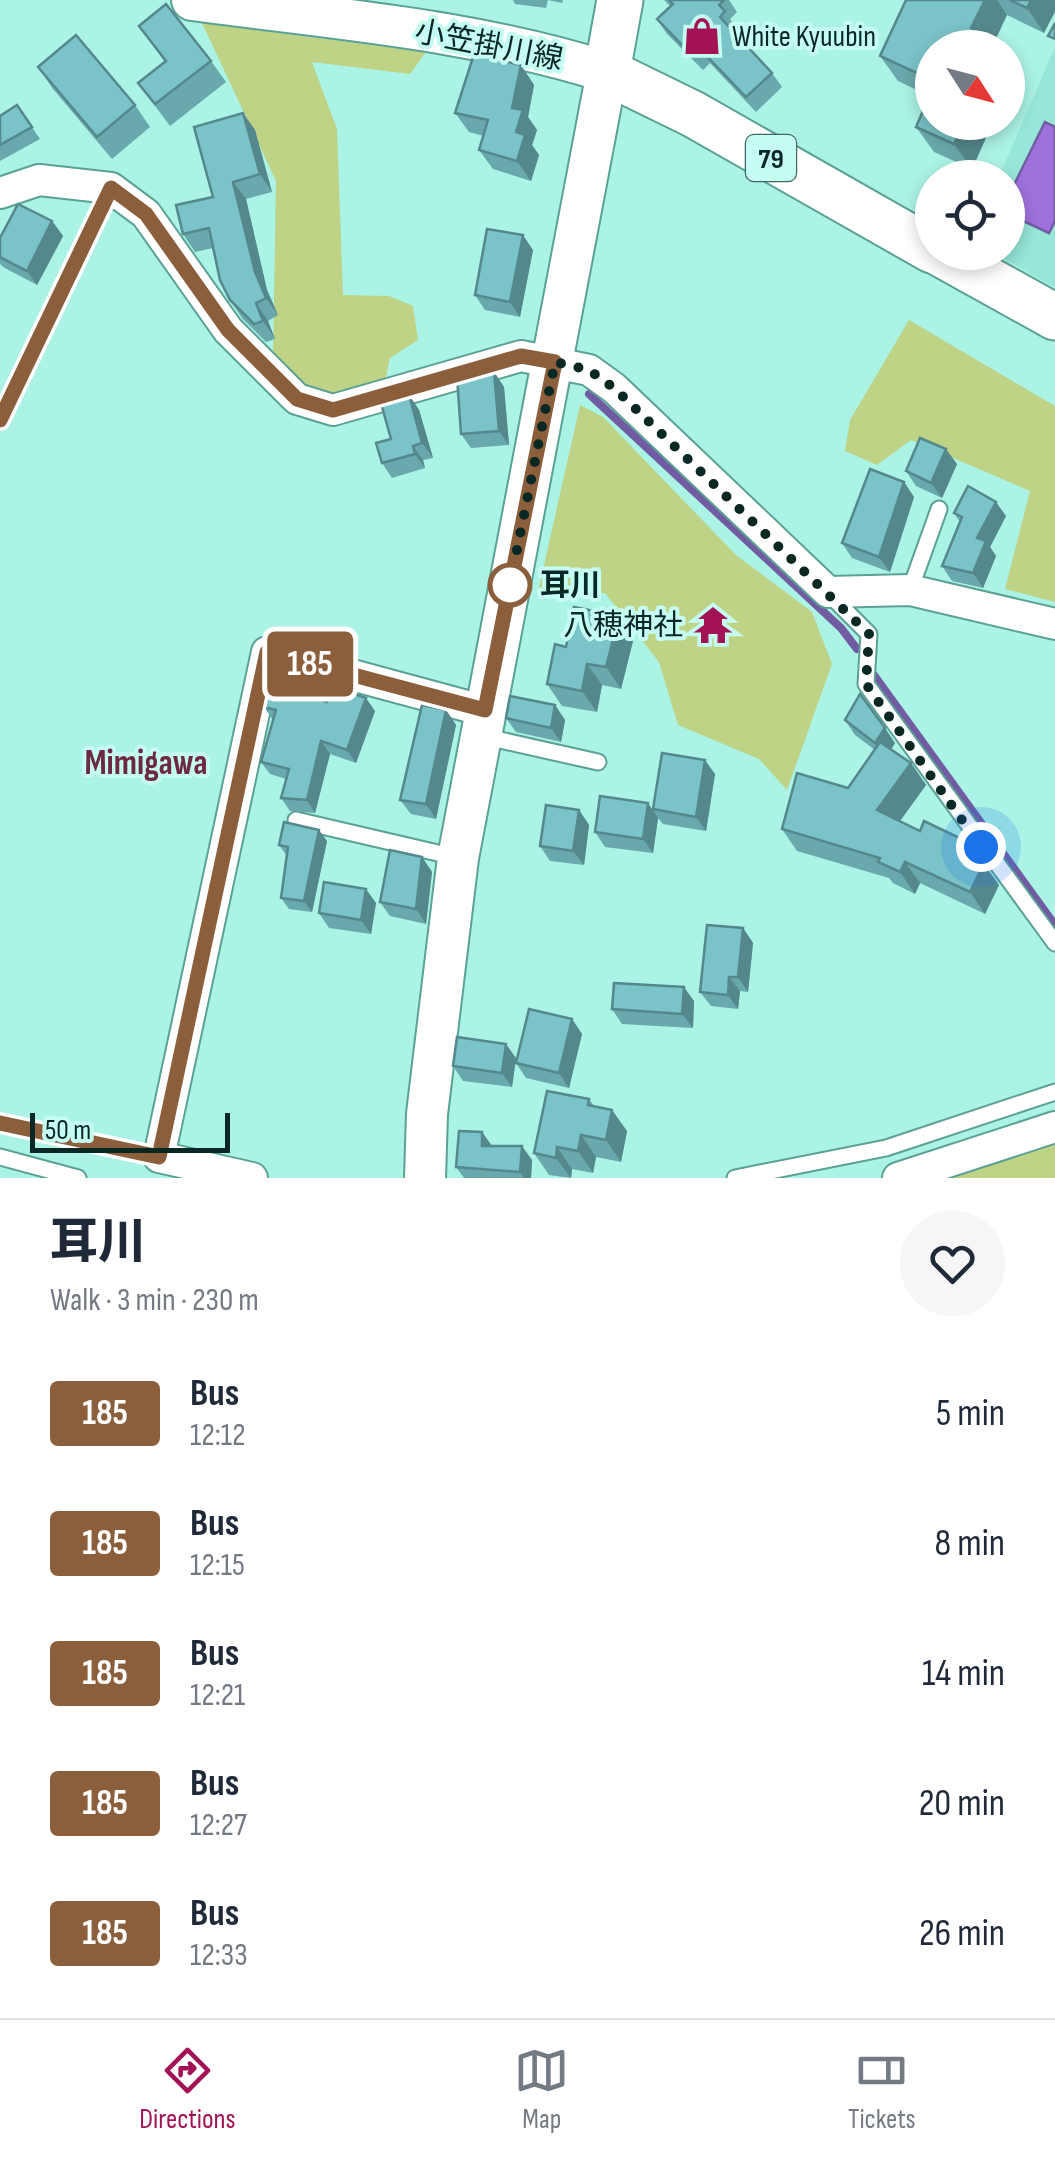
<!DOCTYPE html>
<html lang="en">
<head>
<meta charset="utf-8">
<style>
  :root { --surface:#fff; --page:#f6f6f7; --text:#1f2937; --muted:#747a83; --line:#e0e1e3; --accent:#a31255 }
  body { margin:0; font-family:"Sofia Sans Condensed","Noto Sans JP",sans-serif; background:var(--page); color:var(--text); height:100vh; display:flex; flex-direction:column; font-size:38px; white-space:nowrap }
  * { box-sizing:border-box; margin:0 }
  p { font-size:32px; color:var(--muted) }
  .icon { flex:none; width:55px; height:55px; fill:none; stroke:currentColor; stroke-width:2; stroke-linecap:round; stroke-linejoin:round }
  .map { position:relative; height:1178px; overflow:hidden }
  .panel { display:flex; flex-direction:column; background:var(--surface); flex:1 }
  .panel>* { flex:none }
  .badge { padding:0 20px; border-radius:8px; font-size:35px; line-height:65px }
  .needle { width:65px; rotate:126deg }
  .fabs { position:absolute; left:915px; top:30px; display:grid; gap:20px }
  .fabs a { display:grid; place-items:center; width:110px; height:110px; border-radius:50%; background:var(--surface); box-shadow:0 5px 15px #0003; font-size:50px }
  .scale { position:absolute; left:30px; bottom:25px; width:200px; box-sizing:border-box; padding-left:10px; border:5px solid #092723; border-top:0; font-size:28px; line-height:35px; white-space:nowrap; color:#092723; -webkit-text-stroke:8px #c5fdf2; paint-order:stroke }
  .you { position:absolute; width:50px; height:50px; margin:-25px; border:8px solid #fff; border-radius:50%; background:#1a73e8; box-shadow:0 0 0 15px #1a73e833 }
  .map>.badge { position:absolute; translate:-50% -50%; box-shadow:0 0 0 5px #fff }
  .round { display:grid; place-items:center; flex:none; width:105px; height:105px; border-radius:52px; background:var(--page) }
  .summary { display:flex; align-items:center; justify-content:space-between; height:170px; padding:0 50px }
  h1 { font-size:48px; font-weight:800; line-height:75px }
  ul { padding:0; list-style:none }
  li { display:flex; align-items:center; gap:30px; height:130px; padding:0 50px }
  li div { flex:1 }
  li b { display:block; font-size:38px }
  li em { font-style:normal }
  li .badge { min-width:110px; font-weight:700; text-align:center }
  .dock { display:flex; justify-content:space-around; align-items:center; height:140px; border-top:2px solid var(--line); background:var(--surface); font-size:28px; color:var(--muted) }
  .dock a { display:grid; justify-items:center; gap:5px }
  .dock .active { color:var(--accent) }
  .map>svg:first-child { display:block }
  .built { fill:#96e7d8 }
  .green { fill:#bed385 }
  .water { fill:#9e72dc; stroke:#715ca4; stroke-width:2.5 }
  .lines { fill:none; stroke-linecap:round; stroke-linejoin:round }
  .stream { stroke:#715ca4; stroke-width:8 }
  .lane-casing { stroke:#5ba194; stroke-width:19 }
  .street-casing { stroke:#5ba194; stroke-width:34 }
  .secondary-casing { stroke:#5ba194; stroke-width:44 }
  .primary-casing { stroke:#5ba194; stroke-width:49 }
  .lane { stroke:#fff; stroke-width:15 }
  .street { stroke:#fff; stroke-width:30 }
  .secondary { stroke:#fff; stroke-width:40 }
  .primary { stroke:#fff; stroke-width:45 }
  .wall { fill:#69a8ac }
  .shaded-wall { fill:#55888c }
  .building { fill:#7ac3c8; stroke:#55888c; stroke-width:2.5 }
  .line-casing { stroke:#fff; stroke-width:22 }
  .line { stroke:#8b5e3c; stroke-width:15 }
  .walk { stroke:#092723; stroke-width:10; stroke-dasharray:0 18 }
  .stop-dot { fill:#fff; stroke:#8b5e3c; stroke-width:5 }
  .labels { text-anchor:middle; stroke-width:8; stroke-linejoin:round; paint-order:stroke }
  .shield { fill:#c5fdf2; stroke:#416761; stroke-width:2.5 }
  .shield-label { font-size:28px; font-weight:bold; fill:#092723 }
  .poi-label { font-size:30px; fill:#092723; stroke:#c5fdf2; text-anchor:start }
  .street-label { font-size:30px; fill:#092723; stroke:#c5fdf2 }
  .stop-label { font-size:30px; font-weight:bold; fill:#092723; stroke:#c5fdf2; text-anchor:start }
  .quarter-label { font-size:35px; font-weight:bold; fill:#6d2941; stroke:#c5fdf2 }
</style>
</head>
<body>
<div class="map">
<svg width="1055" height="1178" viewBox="0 0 1055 1178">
  <rect width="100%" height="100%" fill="#abf3e5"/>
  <!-- built -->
  <polygon class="built" points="1055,47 1055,288 994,253 1008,252 1008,178 999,177"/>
  <!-- green -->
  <g class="green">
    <path d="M202,23L426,52L410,74L312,62L337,129L343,295L389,296L413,306L418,340L390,358L386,377C329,404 318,397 273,358L276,181Z"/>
    <polygon points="909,320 1055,406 1055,602 1005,589 1030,491 911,440 877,465 845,451 850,420"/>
    <polygon points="580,405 603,417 736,555 812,612 832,664 787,790 759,759 678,725 659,662 605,593 538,592"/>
    <polygon points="1055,1142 1055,1178 926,1178"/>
  </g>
  <!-- water -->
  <polygon class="water" points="1045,122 1055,127 1055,221 1049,233 1008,214 1008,197"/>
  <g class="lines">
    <!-- stream -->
    <g class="stream">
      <polyline points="589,394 841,628 857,649"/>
      <polyline points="874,675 1055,925"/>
    </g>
    <!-- lane casing -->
    <g class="lane-casing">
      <g id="lane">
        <polyline points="0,420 111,188"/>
        <polyline points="910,590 939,509"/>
        <polyline points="830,595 869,634 866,684 1055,943"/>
        <polyline points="482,736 598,762"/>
        <polyline points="296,820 455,857"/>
        <polyline points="0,1123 159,1157"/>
        <polyline points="0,1157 78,1178"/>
        <polyline points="735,1178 886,1148 1055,1092"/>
      </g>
    </g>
    <!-- street casing -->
    <g class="street-casing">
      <g id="street">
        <polyline points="0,193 39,180 111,188 146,214 228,330 297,399 333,410 521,356 589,370 614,388 828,592 910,590 1055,624"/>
        <polyline points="252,1178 159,1157 267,652 485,711"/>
        <polyline points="898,1178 1055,1127"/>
      </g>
    </g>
    <!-- secondary casing -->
    <g class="secondary-casing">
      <path id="secondary" d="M192,0C332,19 472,29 607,72L458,858L427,1114L425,1178"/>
    </g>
    <!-- primary casing -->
    <g class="primary-casing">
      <g id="primary">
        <polyline points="620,0 607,72 693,114 932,250"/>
        <polyline points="938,252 1055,317"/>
      </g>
    </g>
    <!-- lane -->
    <use href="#lane" class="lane"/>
    <!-- street -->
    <use href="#street" class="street"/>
    <!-- secondary -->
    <use href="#secondary" class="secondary"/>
    <!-- primary -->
    <use href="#primary" class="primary"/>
  </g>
  <!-- wall -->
  <g class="wall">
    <polygon points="513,0 563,0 562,3 548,0 546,8 515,4"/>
    <polygon points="664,0 729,0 737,12 730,19 735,26 732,29 772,73 782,87 756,112 710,63 703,70 667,34 657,19 670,6"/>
    <polygon points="906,0 1055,0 1044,33 1007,15 996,39 1001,41 1006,48 932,48 932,122 993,122 972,169 934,152 916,127 930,96 898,81 880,56"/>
    <polygon points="139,26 211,61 226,82 170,126 138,83 165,62"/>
    <polygon points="521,65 534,85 528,117 537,130 532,145 539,155 531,181 493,169 479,150 484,136 469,132 455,113"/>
    <polygon points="38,67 135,105 150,127 112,159 53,89"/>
    <polygon points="17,105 40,139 0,161 0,116"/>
    <polygon points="243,113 255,130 272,192 246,199 267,290 278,315 268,321 275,339 266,342 242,318 230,300 213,248 195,252 183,234 213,197"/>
    <polygon points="52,221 63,236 37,285 3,267 0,264 0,238"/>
    <polygon points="533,250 520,317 485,310 475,295"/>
    <polygon points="494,372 504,387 509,445 471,448 461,434"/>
    <polygon points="409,395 419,410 433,458 423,460 425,468 392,478 382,463"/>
    <polygon points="957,464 942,498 916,486 906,471"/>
    <polygon points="904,482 914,497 890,572 852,558 842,543"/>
    <polygon points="954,513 1006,516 990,547 996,556 983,588 952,581 942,566 960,522"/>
    <polygon points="634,637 621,689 602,685 597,712 562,706 547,684 566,647"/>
    <polygon points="327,702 375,711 356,763 330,754 315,813 290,811 281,798 286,779 270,774 261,762 273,720 264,707"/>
    <polygon points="555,705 565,720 561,742 516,732 506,718"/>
    <polygon points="446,710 456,725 436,819 411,814 400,800"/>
    <polygon points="845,720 895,743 891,750 911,763 926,785 900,821 920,831 968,842 999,885 985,914 920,883 915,894 893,883 889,878 797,851 782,829 848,788 875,750 855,735"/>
    <polygon points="715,774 706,831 663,824 658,818 653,853 605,847 595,832 653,809"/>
    <polygon points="579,810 589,825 584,865 550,861 540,846"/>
    <polygon points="327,841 312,912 289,909 281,898 287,856 279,845"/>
    <polygon points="422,857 432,872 426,924 390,916 380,902"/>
    <polygon points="376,903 371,934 329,928 319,913"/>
    <polygon points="743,928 753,943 748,992 740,991 738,1009 711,1006 700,992"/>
    <polygon points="694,1001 693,1028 622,1024 612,1009"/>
    <polygon points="572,1019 582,1034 569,1088 526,1078 516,1063"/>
    <polygon points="516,1058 512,1087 463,1081 453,1066"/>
    <polygon points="589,1099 594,1106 627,1131 621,1162 596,1157 593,1173 572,1169 571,1178 549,1175 534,1153"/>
    <polygon points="482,1132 492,1146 532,1160 531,1178 464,1178 456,1167"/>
  </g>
  <!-- shaded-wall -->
  <g class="shaded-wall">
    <polygon points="985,0 997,0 1007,15 991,48 971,28"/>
    <polygon points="1031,0 1055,0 1055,12 1044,33 1027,8"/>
    <polygon points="1008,50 1019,66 1008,92"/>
    <polygon points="521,65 534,85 528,117 537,130 532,145 539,155 531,181 517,161 516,132 512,108"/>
    <polygon points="243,113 255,130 272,192 260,174"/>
    <polygon points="964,122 993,122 972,169 954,144"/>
    <polygon points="233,182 246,199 267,290 278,315 266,298 255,272"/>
    <polygon points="52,221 63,236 37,285 27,271"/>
    <polygon points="523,235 533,250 520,317 510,302"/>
    <polygon points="256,303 268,321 275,339 263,321"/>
    <polygon points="494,372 504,387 509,445 499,431"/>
    <polygon points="409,395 419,410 433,458 422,443"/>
    <polygon points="413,446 423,460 425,468 415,454"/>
    <polygon points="946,449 957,464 942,498 931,483"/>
    <polygon points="904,482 914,497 890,572 879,557"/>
    <polygon points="996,502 1006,516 990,547 996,556 983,588 973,573 977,538"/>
    <polygon points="619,616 634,637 621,689 606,667"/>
    <polygon points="587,664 602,685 597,712 582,691"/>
    <polygon points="366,698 375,711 356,763 347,750"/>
    <polygon points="555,705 565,720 561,742 551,728"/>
    <polygon points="446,710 456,725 436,819 426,804"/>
    <polygon points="885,728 895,743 885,758 875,743"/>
    <polygon points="321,741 330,754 315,813 307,800"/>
    <polygon points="705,760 715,774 706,831 696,817"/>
    <polygon points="911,763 926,785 892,832 877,810"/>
    <polygon points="648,803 658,818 653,853 643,839"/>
    <polygon points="579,810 589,825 584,865 573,851"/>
    <polygon points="319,830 327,841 312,912 304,901"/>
    <polygon points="968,842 999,885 985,914 970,892 967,853"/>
    <polygon points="422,857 432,872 426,924 416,909"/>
    <polygon points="905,862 920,883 915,894 900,872"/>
    <polygon points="366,889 376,903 371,934 361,920"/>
    <polygon points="743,928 753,943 748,992 738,977"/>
    <polygon points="729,977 740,991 738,1009 728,995"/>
    <polygon points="684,987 694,1001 693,1028 682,1014"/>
    <polygon points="572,1019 582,1034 569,1088 559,1073"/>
    <polygon points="506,1044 516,1058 512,1087 502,1073"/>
    <polygon points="612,1110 627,1131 621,1162 606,1140"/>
    <polygon points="482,1132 492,1146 482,1146"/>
    <polygon points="581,1135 596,1157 593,1173 578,1151"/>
    <polygon points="522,1146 532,1160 531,1178 524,1178 520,1172"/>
    <polygon points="557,1147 572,1169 571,1178 556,1158"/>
  </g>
  <!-- building -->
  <g class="building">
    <polygon points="669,0 724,0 719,5 725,11 720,17 772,73 746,97 700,49 693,56 657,19 673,4"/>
    <polygon points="906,0 985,0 971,28 1001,41 999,48 932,48 932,80 880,56"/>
    <polygon points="1010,0 1031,0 1027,8"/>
    <polygon points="166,4 211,61 155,104 138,83 166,61 139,26"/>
    <polygon points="1055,23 1055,39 1048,36"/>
    <polygon points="76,35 135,105 97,137 38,67"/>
    <polygon points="474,54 521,65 512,108 523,110 516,132 525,135 517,161 479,150 488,120 455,113"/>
    <polygon points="932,90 932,122 964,122 954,144 916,127"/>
    <polygon points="17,105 32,127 0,145 0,116"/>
    <polygon points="243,113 260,174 233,182 255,272 266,298 256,303 263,321 254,324 230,300 220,280 209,228 183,234 176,205 213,197 194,127"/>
    <polygon points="18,204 52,221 27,271 0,257 0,238"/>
    <polygon points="487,229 523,235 510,302 475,295"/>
    <polygon points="494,372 499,431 461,434 457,377"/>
    <polygon points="409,395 422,443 413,446 415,454 382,463 376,443 391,439 381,403"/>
    <polygon points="920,438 946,449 931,483 906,471"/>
    <polygon points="870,469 904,482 879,557 842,543"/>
    <polygon points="968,486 996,502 977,538 986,541 973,573 942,566 962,517 954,513"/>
    <polygon points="574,607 619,616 606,667 587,664 582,691 547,684 555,644 566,647"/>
    <polygon points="271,685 327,702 332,686 366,698 347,750 321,741 307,800 281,798 289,769 261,762 276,710 264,707"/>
    <polygon points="860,694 885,728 875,743 845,720"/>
    <polygon points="510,696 555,705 551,728 506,718"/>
    <polygon points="422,705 446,710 426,804 400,800"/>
    <polygon points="880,742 911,763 877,810 920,831 924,821 968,842 967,853 984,863 970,892 905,862 900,872 878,862 880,858 782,829 797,773 848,788"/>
    <polygon points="662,753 705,760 696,817 653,809"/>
    <polygon points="600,796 648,803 643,839 595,832"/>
    <polygon points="546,805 579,810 573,851 540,846"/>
    <polygon points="284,822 319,830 304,901 281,898 288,847 279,845"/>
    <polygon points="390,850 422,857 416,909 380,902"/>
    <polygon points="324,882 366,889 361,920 319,913"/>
    <polygon points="707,925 743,928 738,977 729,977 728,995 700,992"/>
    <polygon points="614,983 684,987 682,1014 612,1009"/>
    <polygon points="529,1009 572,1019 559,1073 516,1063"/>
    <polygon points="457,1037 506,1044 502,1073 453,1066"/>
    <polygon points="547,1091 589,1099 588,1105 612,1110 606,1140 581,1135 578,1151 557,1147 556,1158 534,1153"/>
    <polygon points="459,1131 482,1132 482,1146 522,1146 520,1172 456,1167"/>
  </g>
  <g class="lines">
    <!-- line casing -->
    <g class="line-casing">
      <polyline id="line" points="0,420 111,188 146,214 228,330 297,399 333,410 521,356 555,362 485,710 267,652 159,1157 0,1123"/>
    </g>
    <!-- line -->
    <use href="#line" class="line"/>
    <!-- walk -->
    <polyline class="walk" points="510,585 508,594 555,362 589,370 614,388 869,634 866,684 981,847"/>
  </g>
  <!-- icons -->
  <defs>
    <g id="shop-bare" transform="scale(3)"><path d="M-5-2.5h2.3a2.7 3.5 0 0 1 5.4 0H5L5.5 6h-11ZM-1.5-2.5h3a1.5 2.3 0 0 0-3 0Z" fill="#a31255" stroke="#c5fdf2" stroke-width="2.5" paint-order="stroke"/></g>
    <g id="temple-bare" transform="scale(3)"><path d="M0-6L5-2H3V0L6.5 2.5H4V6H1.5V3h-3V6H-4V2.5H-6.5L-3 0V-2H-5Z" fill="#a31255" stroke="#c5fdf2" stroke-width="2.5" paint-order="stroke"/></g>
  </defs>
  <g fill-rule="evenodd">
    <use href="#shop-bare" x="702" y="36"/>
    <use href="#temple-bare" x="713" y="625"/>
  </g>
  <!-- markers -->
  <circle class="stop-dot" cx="510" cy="585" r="20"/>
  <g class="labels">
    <!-- shield labels -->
    <rect class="shield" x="746" y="135" width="50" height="46" rx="8"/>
    <g class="shield-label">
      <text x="771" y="168">79</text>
    </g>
    <!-- poi labels -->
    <g class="poi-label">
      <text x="732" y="46">White Kyuubin</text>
      <text x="683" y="635" text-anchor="end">八穂神社</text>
    </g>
    <!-- street labels -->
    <g class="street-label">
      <text transform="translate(489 45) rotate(11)" y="10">小笠掛川線</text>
    </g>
    <!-- stop labels -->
    <g class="stop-label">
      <text x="540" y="595">耳川</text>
    </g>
    <!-- quarter labels -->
    <g class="quarter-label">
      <text x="146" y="774">Mimigawa</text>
    </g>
  </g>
</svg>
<div class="fabs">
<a><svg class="needle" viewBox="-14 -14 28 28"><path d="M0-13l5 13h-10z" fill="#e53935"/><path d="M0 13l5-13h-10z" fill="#747a83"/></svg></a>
<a><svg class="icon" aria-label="locate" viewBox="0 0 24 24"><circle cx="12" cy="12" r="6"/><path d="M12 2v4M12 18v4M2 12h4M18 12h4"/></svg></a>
</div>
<div class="scale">50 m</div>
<div class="you" style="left:981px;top:847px"></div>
<b class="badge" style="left:310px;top:664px;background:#8b5e3c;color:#fff">185</b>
</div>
<section class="panel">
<div class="summary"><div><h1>耳川</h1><p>Walk · 3 min · 230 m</p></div><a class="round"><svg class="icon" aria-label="heart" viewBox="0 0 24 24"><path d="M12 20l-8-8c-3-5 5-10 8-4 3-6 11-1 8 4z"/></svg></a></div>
<ul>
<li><span class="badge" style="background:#8b5e3c;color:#fff">185</span><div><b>Bus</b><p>12:12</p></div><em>5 min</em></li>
<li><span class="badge" style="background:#8b5e3c;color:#fff">185</span><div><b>Bus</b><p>12:15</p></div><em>8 min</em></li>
<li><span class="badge" style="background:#8b5e3c;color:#fff">185</span><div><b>Bus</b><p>12:21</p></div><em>14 min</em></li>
<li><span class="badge" style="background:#8b5e3c;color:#fff">185</span><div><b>Bus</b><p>12:27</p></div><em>20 min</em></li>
<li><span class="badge" style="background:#8b5e3c;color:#fff">185</span><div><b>Bus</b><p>12:33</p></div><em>26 min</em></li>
</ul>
</section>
<nav class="dock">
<a class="active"><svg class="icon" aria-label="directions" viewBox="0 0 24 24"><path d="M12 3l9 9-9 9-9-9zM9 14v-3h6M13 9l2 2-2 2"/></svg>Directions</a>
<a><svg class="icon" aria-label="map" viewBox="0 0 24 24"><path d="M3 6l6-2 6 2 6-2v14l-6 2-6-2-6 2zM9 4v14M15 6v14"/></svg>Map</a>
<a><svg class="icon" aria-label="tickets" viewBox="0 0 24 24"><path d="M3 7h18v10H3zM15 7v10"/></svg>Tickets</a>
</nav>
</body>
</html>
